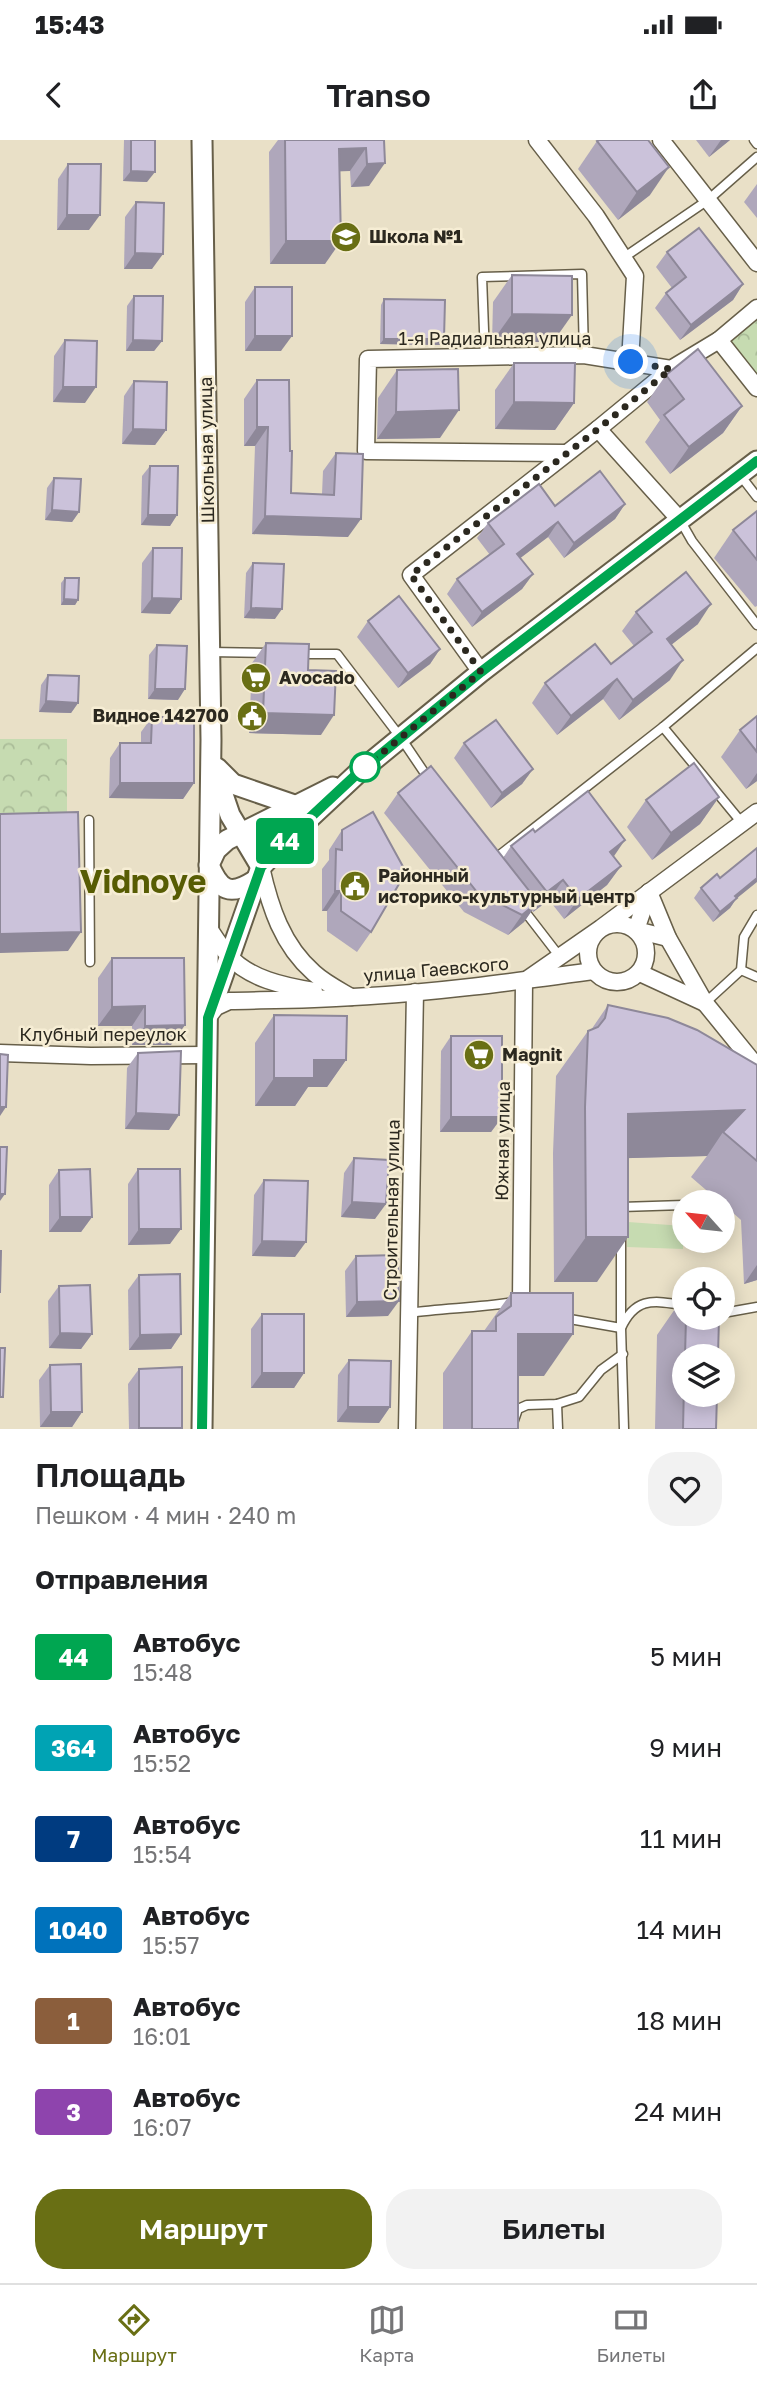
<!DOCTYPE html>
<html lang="ru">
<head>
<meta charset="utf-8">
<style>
  :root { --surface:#fff; --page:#f2f2f2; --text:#202124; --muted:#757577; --line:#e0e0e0; --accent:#696f14 }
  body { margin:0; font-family:"Golos Text",sans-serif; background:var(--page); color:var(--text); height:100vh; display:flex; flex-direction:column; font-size:26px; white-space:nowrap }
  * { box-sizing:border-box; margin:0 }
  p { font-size:23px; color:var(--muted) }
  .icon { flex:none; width:38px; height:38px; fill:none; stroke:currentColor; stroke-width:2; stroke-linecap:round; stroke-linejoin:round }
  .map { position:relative; height:1289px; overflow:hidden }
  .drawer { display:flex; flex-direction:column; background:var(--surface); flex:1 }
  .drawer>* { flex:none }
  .badge { padding:0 14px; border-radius:5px; font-size:24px; line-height:46px }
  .needle { width:46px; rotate:297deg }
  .tools { position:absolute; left:672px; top:1050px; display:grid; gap:14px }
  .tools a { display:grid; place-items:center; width:63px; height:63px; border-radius:50%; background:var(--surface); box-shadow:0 4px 18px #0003; font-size:35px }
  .you { position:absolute; width:35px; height:35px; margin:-18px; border:5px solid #fff; border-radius:50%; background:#1a73e8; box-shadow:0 0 0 10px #1a73e833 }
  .map>.badge { position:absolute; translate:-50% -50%; box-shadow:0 0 0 4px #fff }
  h2 { padding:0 35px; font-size:26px; line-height:63px }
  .round { display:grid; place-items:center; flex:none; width:74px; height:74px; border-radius:28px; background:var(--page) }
  .summary { display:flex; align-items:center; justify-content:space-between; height:119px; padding:0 35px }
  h1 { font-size:33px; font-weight:600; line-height:52px }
  .action { display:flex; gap:14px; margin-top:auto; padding:14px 35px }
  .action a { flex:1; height:80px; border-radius:28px; background:var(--accent); color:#fff; font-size:28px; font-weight:600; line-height:80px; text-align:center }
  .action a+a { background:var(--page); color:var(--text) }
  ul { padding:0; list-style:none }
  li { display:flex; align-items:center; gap:21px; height:91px; padding:0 35px }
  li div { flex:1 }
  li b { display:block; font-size:26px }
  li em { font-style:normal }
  li .badge { min-width:77px; font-weight:700; text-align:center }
  .status { display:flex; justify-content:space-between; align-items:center; height:49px; padding:0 35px; background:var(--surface); direction:ltr }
  .status svg { height:19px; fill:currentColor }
  header { display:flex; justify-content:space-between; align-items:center; height:91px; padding:0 35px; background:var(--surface); font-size:32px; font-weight:600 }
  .menu { display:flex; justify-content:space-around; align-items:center; height:98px; border-top:2px solid var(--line); background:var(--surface); font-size:19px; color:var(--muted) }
  .menu a { display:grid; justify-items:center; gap:4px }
  .menu .current { color:var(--accent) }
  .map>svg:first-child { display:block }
  .forest { fill:url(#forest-crowns) }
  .garden { fill:#c6dbb1 }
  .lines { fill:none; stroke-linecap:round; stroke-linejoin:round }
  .service-casing { stroke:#675f49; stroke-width:11 }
  .minor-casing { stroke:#675f49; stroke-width:19 }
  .tertiary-casing { stroke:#675f49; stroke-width:23 }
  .service { stroke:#fff; stroke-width:8 }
  .minor { stroke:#fff; stroke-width:16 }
  .tertiary { stroke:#fff; stroke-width:19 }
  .wall { fill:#afa7bb }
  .shaded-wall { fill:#8e8899 }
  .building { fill:#cbc2da; stroke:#8e8899; stroke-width:2 }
  .line-casing { stroke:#fff; stroke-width:16 }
  .line { stroke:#00a651; stroke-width:10 }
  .walk { stroke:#2b281f; stroke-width:7; stroke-dasharray:0 12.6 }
  .stop-dot { fill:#fff; stroke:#00a651; stroke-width:3.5 }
  .labels { text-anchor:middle; stroke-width:5; stroke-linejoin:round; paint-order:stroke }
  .poi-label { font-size:18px; font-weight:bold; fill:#2b281f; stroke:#f6edd4; text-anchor:start }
  .street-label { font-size:18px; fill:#2b281f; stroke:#f6edd4 }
  .town-label { font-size:32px; font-weight:bold; fill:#575c03; stroke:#f6edd4 }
</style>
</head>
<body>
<div class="status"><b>15:43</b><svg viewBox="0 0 49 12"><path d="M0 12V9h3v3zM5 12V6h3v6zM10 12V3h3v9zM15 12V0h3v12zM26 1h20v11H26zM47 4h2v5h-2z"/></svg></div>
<header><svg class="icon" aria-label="back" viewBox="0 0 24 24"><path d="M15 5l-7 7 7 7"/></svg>Transo<svg class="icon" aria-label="share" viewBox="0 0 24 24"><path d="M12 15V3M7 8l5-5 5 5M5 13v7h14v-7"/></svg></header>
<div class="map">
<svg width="757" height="1289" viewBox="0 0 757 1289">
  <defs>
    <pattern id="forest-crowns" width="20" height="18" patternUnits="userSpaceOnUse" patternTransform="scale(1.75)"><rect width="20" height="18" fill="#c6dbb1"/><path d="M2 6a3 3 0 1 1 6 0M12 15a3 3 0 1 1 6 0" fill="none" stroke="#aabc98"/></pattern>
  </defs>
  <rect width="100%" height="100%" fill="#e9e0c7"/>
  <!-- forest -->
  <g class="forest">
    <polygon points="757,179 757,235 730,201"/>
    <rect x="0" y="599" width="67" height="77"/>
  </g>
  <!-- garden -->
  <polygon class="garden" points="628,1082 684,1086 683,1109 627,1107"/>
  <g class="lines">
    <!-- service casing -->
    <g class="service-casing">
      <g id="service">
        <polyline points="754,0 757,4"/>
        <polyline points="623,118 708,60 757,17"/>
        <polyline points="485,217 482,137 582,134 584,215"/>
        <polyline points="740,335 757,357"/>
        <polyline points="680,380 692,401 757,485"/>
        <polyline points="210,512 270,513"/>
        <polyline points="300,514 337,514 401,598 430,641"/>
        <polyline points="89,680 90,822"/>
        <polyline points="742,683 663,587 757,508"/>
        <polyline points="492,721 663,587"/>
        <polyline points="523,769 560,817"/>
        <polyline points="741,830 757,837"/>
        <polyline points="705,863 741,830 744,797 757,775"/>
        <polyline points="621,1067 684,1065"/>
        <path d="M409,1173C444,1168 479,1168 514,1162"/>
        <polyline points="723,1173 757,1167"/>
        <polyline points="564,1178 621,1188 621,1097"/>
        <polyline points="557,1264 558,1289"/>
        <polyline points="511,1289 518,1269 527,1265 557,1264 579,1257 601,1230 623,1214"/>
        <path d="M624,1289L621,1188C636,1156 654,1161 684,1165"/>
      </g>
    </g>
    <!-- minor casing -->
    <g class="minor-casing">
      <g id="minor">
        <polyline points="537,0 596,76 635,136 630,222"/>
        <polyline points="661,0 757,123"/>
        <polyline points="719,200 757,248"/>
        <polyline points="598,289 680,380"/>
        <polyline points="566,313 366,311 368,219 584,215 671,229 719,200 757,168"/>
        <polyline points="481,532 411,435 598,289 671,229"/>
        <path d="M261,727C270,767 282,805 314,833C325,843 339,850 351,857"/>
        <polyline points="649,752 668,798 705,863 757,927"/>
        <polyline points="649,752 636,790 668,798"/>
        <circle cx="617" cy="813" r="29"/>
        <path d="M208,787C214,796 220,806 228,815C249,839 284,846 314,851"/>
        <polyline points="640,833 705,863"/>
        <polyline points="529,838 601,788 757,672"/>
        <path d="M209,876L216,867L229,861C270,860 311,860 353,857C433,853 513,842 593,831"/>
        <polyline points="0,913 91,916 206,915"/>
        <polyline points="521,1161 524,841"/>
        <polyline points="407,1289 415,852"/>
      </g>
    </g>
    <!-- tertiary casing -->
    <g class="tertiary-casing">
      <g id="tertiary">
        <polyline points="202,0 211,600 202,1289"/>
        <polyline points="217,628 233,644 297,666"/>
        <polyline points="216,634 230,675 261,727"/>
        <path d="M254,741C230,756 220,751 209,725L216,710L227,700L333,647"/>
        <polyline points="213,864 261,727 285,701 359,632 481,532 757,321"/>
      </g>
    </g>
    <!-- service -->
    <use href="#service" class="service"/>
    <!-- minor -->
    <use href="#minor" class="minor"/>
    <!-- tertiary -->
    <use href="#tertiary" class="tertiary"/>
  </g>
  <!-- wall -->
  <g class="wall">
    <polygon points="124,0 155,0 147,42 123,41"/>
    <polygon points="278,0 384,0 369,46 351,47 350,31 340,31 325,124 270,124 269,12"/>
    <polygon points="696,0 730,0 709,17"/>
    <polygon points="597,1 650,55 618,80 578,29"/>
    <polygon points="68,24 89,90 57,90 58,39"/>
    <polygon points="757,44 757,78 744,62"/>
    <polygon points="136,62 152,129 124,129 125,77"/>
    <polygon points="667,112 743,144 733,160 680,200 655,168 666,153 672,148 656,127"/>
    <polygon points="512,135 553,202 492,202 493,162"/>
    <polygon points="255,147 281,211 245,211 245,162"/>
    <polygon points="134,156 162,201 154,211 126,211 127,166"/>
    <polygon points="384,159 444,199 440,205 380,204 381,165"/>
    <polygon points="65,200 85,263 53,262 54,216"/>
    <polygon points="514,223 574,263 555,290 495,289 495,250"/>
    <polygon points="397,230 440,298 377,299 378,258"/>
    <polygon points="666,235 742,266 723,293 670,334 645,302 660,280 647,262"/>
    <polygon points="257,240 291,353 322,354 323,331 336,313 348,397 252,394 255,306 244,306 244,259"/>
    <polygon points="134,241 166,290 155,305 122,304 124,256"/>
    <polygon points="150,326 177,375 170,386 141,385 142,336"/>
    <polygon points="54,338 79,372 72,382 45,380 47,348"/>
    <polygon points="625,364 615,379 564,418 548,397 520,418 533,434 522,449 472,487 447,454 457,439 490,415 477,398 488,383 555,366"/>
    <polygon points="757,371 757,466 755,467 714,418 733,390"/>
    <polygon points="153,408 181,459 170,474 141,473 142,423"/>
    <polygon points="253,423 275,479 244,478 246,433"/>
    <polygon points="65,438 78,460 75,465 61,465 61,443"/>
    <polygon points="636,472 698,484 671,505 670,540 619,580 603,559 557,595 532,563 545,543 611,524 634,506 622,491"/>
    <polygon points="368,481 440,509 430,524 398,548 357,497"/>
    <polygon points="266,503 308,530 321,595 249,593 252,523"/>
    <polygon points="157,505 178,560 148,559 149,515"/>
    <polygon points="48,535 78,563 71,573 39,572 41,545"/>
    <polygon points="757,576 757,641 746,649 721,617 740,590"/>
    <polygon points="152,577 194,643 183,659 109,658 110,618 120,603 141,603 141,592"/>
    <polygon points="464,603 533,629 522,644 491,668 454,618"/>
    <polygon points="398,653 503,718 511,706 535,692 614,717 621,726 607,745 564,779 549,760 533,772 532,770 524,782 508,795 464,772 384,673"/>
    <polygon points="719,657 700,684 652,720 627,687 646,660"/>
    <polygon points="342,690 371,792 357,812 327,791 327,771 322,771 322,729 329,720 329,710"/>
    <polygon points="701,748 736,759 730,768 713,782 694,758"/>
    <polygon points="112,818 171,905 132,905 132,886 98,886 98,838"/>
    <polygon points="608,865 757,925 757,1140 744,1144 741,1080 723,1064 723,1062 720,1062 691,1037 707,1016 628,1018 597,1142 554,1142 553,1013 556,936 588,891 591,890"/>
    <polygon points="274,875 346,920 327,947 308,947 295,966 255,966 255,903"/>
    <polygon points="451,896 502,977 491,992 440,992 441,911"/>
    <polygon points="138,913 169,990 125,989 127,928"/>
    <polygon points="354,1018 375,1079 341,1077 344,1033"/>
    <polygon points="138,1029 170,1104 128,1105 128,1044"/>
    <polygon points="59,1030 92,1077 81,1092 49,1092 49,1045"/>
    <polygon points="264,1040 295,1117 252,1116 254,1055"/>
    <polygon points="356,1116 388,1176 346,1177 345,1131"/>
    <polygon points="139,1135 181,1194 171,1209 129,1210 128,1150"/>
    <polygon points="59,1146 92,1194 81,1209 49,1208 48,1161"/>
    <polygon points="511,1153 544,1236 518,1236 518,1289 443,1289 443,1233 472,1191 484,1191"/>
    <polygon points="684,1156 684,1178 719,1178 718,1216 684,1216 684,1255 716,1289 655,1289 657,1195"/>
    <polygon points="262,1174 304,1233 294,1248 251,1248 251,1189"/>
    <polygon points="349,1220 390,1267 379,1283 337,1282 338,1235"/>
    <polygon points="50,1225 82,1272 72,1287 40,1287 39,1240"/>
    <polygon points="139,1229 182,1288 181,1289 129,1289 128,1244"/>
  </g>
  <!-- shaded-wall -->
  <g class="shaded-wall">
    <polygon points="721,0 730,0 709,17"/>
    <polygon points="366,8 350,31 323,32 339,9"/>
    <polygon points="385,23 369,46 351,47 367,24"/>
    <polygon points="669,27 650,55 618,80 637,52"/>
    <polygon points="131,31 155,32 147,42 123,41"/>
    <polygon points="67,75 100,75 89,90 57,90"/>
    <polygon points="286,101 341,101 325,124 270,124"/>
    <polygon points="135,113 163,114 152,129 124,129"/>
    <polygon points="743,144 733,160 680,200 691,185"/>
    <polygon points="512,174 572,175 553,202 492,202"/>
    <polygon points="255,196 292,196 281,211 245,211"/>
    <polygon points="384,199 444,199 440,205 380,204"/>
    <polygon points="133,200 162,201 154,211 126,211"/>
    <polygon points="63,247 96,247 85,263 53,262"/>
    <polygon points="514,262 574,263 555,290 495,289"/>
    <polygon points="742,266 723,293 670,334 689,307"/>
    <polygon points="459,270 440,298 377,299 396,272"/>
    <polygon points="257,287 268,287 255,306 244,306"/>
    <polygon points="133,289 166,290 155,305 122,304"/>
    <polygon points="625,364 615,379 564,418 574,403"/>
    <polygon points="52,370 79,372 72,382 45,380"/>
    <polygon points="148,375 177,375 170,386 141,385"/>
    <polygon points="265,376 361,379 348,397 252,394"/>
    <polygon points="558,382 548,397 506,429 517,414"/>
    <polygon points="533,434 522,449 472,487 482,472"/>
    <polygon points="152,458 181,459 170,474 141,473"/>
    <polygon points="64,459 78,460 75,465 61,465"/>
    <polygon points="711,464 698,484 653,519 667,499"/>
    <polygon points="251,468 282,469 275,479 244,478"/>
    <polygon points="440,509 430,524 398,548 408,533"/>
    <polygon points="683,520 670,540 619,580 633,560"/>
    <polygon points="617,539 603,559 557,595 571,576"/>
    <polygon points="155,549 185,549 178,560 148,559"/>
    <polygon points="46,561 78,563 71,573 39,572"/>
    <polygon points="263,573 334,575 321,595 249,593"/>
    <polygon points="533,629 522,644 491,668 502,653"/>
    <polygon points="757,633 757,641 746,649"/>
    <polygon points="120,643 194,643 183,659 109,658"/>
    <polygon points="719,657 700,684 652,720 671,693"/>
    <polygon points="625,700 612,719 610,712"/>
    <polygon points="621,726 607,745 564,779 578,759"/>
    <polygon points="757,738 757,742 736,759 730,768 713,782 720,772 735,756"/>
    <polygon points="563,740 549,760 533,772 547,752"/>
    <polygon points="335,751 341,751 327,771 322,771"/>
    <polygon points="538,762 524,782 508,795 522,775"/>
    <polygon points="81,792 68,811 0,813 0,794"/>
    <polygon points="145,866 132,886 98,886 112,867"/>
    <polygon points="185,885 171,905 132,905 145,886"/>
    <polygon points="314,920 346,920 327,947 308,947 295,966 255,966 274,938"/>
    <polygon points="0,967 6,967 0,976"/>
    <polygon points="744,970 723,992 707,1016 596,1019 628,974"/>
    <polygon points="136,973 179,975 169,990 125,989"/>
    <polygon points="451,977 502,977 491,992 440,992"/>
    <polygon points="0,1054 5,1054 0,1061"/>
    <polygon points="352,1062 386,1064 375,1079 341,1077"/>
    <polygon points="60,1077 92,1077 81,1092 49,1092"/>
    <polygon points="139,1089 181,1089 170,1104 128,1105"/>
    <polygon points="586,1097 628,1097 597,1142 554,1142"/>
    <polygon points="262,1101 306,1102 295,1117 252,1116"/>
    <polygon points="757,1125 757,1140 744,1144"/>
    <polygon points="399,1161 388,1176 346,1177 357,1162"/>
    <polygon points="60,1193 92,1194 81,1209 49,1208"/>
    <polygon points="181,1194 171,1209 129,1210 140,1195"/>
    <polygon points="518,1194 573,1194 544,1236 489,1236"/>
    <polygon points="262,1233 304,1233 294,1248 251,1248"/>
    <polygon points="348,1267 390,1267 379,1283 337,1282"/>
    <polygon points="51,1272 82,1272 72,1287 40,1287"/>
    <polygon points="139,1288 182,1288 181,1289 138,1289"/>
  </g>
  <!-- building -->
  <g class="building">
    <polygon points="131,0 155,0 155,32 131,31"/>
    <polygon points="285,0 384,0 385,23 367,24 366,8 339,9 341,101 286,101"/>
    <polygon points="599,0 648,0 669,27 637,52 597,1"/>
    <polygon points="68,24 101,24 100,75 67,75"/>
    <polygon points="136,62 164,63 163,114 135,113"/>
    <polygon points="699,88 743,144 691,185 666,153 686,137 667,112"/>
    <polygon points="512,135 572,136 572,175 512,174"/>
    <rect x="255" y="147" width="37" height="49"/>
    <polygon points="134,156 163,156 162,201 133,200"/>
    <polygon points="384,159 445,160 444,199 384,199"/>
    <polygon points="65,200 97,201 96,247 63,247"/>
    <polygon points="698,209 742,266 689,307 664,275 684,259 666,235"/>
    <polygon points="514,223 575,223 574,263 514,262"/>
    <polygon points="458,229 459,270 396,272 397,230"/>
    <polygon points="257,240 289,240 290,311 292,311 291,353 334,355 336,313 363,314 361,379 265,376 268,287 257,287"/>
    <polygon points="134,241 167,242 166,290 133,289"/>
    <polygon points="150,326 178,326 177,375 148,375"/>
    <polygon points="600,331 625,364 574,403 558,382 517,414 533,434 482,472 457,439 504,404 488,383 539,344 555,366"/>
    <polygon points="54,338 81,339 79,372 52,370"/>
    <polygon points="757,371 757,420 733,390"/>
    <polygon points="153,408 182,408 181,459 152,458"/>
    <polygon points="253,423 284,424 282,469 251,468"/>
    <polygon points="686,432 711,464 667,499 683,520 633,560 617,539 571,576 545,543 595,504 611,524 652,492 636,472"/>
    <polygon points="65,438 79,438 78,460 64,459"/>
    <polygon points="399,456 440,509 408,533 368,481"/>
    <polygon points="266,503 309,504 308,530 336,531 334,575 263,573"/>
    <polygon points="157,505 187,506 185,549 155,549"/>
    <polygon points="48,535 79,536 78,563 46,561"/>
    <polygon points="757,576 757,612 740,590"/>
    <polygon points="152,577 194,577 194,643 120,643 120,603 151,603"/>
    <polygon points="496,580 533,629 502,653 464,603"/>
    <polygon points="694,623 719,657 671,693 646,660"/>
    <polygon points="431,626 538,762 522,775 477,752 398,653"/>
    <polygon points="588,651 625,700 610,712 621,726 578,759 563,740 547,752 511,706 533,689 535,692"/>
    <polygon points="78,672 81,792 0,794 0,674"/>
    <polygon points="373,672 406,732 371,792 341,771 341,751 335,751 336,709 342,710 342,690"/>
    <polygon points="757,708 757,738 735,756 737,758 720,772 701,748 717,734 720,738"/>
    <polygon points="112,818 184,818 185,885 145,886 145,866 112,867"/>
    <polygon points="608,865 668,878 697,890 757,925 757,1021 723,992 744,970 628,974 628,1097 586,1097 585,967 588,891 598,887 605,878"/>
    <polygon points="274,875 347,876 346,920 314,920 314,938 274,938"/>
    <rect x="451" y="896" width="51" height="81"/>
    <polygon points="181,911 179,975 136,973 138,913"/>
    <polygon points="0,914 8,915 6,967 0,967"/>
    <polygon points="0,1007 7,1007 5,1054 0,1054"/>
    <polygon points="354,1018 389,1020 386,1064 352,1062"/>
    <polygon points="90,1029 92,1077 60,1077 59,1030"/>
    <polygon points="138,1029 180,1029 181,1089 139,1089"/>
    <polygon points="264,1040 308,1041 306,1102 262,1101"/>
    <polygon points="0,1111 1,1111 0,1153"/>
    <polygon points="398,1115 399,1161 357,1162 356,1116"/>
    <polygon points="180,1134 181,1194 140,1195 139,1135"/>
    <polygon points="90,1145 92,1194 60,1193 59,1146"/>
    <polygon points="511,1153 573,1153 573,1194 518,1194 518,1289 472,1289 472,1191 496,1191 496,1177 511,1166"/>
    <rect x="262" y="1174" width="42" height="59"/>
    <polygon points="686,1178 719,1178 718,1216 685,1216"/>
    <polygon points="0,1208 5,1208 3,1257 0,1257"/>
    <polygon points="349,1220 391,1221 390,1267 348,1267"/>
    <polygon points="81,1224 82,1272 51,1272 50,1225"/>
    <polygon points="182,1227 182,1288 139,1288 139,1229"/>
    <polygon points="684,1244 684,1255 717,1255 716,1289 683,1289"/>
  </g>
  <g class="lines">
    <!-- line casing -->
    <g class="line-casing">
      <polyline id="line" points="202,1289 208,878 261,727 285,701 359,632 481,532 757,321"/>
    </g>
    <!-- line -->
    <use href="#line" class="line"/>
    <!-- walk -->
    <polyline class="walk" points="365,627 481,532 411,435 598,289 671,229 631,222"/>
  </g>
  <!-- icons -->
  <defs>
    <g id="school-disc" transform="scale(1.575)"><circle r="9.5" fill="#696f14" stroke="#f6edd4"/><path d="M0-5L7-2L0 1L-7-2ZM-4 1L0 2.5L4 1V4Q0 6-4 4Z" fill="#fff"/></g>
    <g id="supermarket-disc" transform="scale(1.575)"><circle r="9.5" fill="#696f14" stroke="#f6edd4"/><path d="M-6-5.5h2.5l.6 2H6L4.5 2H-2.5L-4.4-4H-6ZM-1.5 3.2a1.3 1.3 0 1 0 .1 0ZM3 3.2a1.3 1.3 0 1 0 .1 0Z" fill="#fff"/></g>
    <g id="civic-disc" transform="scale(1.575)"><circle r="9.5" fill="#696f14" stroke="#f6edd4"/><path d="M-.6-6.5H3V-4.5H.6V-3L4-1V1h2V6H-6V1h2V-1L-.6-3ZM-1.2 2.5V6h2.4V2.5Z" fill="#fff"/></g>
  </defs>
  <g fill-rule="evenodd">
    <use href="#school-disc" x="346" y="97"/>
    <use href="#supermarket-disc" x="256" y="538"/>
    <use href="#civic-disc" x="252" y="576"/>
    <use href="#civic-disc" x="355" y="746"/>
    <use href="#supermarket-disc" x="479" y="915"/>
  </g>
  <!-- markers -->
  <circle class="stop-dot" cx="365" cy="627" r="14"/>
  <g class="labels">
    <!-- poi labels -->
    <g class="poi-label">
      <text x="369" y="103">Школа №1</text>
      <text x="279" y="544">Avocado</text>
      <text x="229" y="582" text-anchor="end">Видное 142700</text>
      <text x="378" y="742">Районный<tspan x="378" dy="21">историко-культурный центр</tspan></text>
      <text x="502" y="921">Magnit</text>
    </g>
    <!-- street labels -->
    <g class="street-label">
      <text x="495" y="205">1-я Радиальная улица</text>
      <text transform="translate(207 310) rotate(-91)" y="6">Школьная улица</text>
      <text transform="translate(436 830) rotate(-5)" y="6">улица Гаевского</text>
      <text x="103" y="901">Клубный переулок</text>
      <text transform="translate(503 1001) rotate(-89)" y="6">Южная улица</text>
      <text transform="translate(392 1070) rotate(-89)" y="6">Строительная улица</text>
    </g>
    <!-- town labels -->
    <g class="town-label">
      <text x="143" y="753">Vidnoye</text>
    </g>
  </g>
</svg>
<div class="tools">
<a><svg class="needle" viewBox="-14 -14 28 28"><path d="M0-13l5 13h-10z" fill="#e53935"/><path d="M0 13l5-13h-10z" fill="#757577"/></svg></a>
<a><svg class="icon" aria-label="locate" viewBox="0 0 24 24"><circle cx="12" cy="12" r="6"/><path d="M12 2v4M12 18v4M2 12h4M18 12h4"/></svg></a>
<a><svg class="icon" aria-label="layers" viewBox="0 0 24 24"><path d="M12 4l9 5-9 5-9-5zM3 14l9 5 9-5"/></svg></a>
</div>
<div class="you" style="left:631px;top:222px"></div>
<b class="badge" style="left:285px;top:701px;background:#00a651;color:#fff">44</b>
</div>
<section class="drawer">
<div class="summary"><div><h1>Площадь</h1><p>Пешком · 4 мин · 240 m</p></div><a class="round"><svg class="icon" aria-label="heart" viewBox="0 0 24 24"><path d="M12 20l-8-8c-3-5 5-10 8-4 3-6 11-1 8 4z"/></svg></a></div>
<h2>Отправления</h2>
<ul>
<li><span class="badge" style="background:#00a651;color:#fff">44</span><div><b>Автобус</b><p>15:48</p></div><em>5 мин</em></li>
<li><span class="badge" style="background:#00a3b4;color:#fff">364</span><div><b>Автобус</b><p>15:52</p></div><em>9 мин</em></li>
<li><span class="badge" style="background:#003b80;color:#fff">7</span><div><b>Автобус</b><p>15:54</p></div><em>11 мин</em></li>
<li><span class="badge" style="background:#0072bc;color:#fff">1040</span><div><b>Автобус</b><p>15:57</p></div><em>14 мин</em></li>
<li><span class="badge" style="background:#8b5e3c;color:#fff">1</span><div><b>Автобус</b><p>16:01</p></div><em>18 мин</em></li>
<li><span class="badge" style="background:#8e44ad;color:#fff">3</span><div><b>Автобус</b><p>16:07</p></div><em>24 мин</em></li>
</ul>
<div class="action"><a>Маршрут</a><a>Билеты</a></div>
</section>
<nav class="menu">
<a class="current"><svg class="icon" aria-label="directions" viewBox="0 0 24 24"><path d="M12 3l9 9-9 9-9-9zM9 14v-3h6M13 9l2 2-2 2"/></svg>Маршрут</a>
<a><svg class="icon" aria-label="map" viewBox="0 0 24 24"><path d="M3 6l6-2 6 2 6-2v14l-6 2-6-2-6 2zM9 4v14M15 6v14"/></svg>Карта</a>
<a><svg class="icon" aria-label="tickets" viewBox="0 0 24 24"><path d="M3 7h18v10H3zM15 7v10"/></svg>Билеты</a>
</nav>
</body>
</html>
